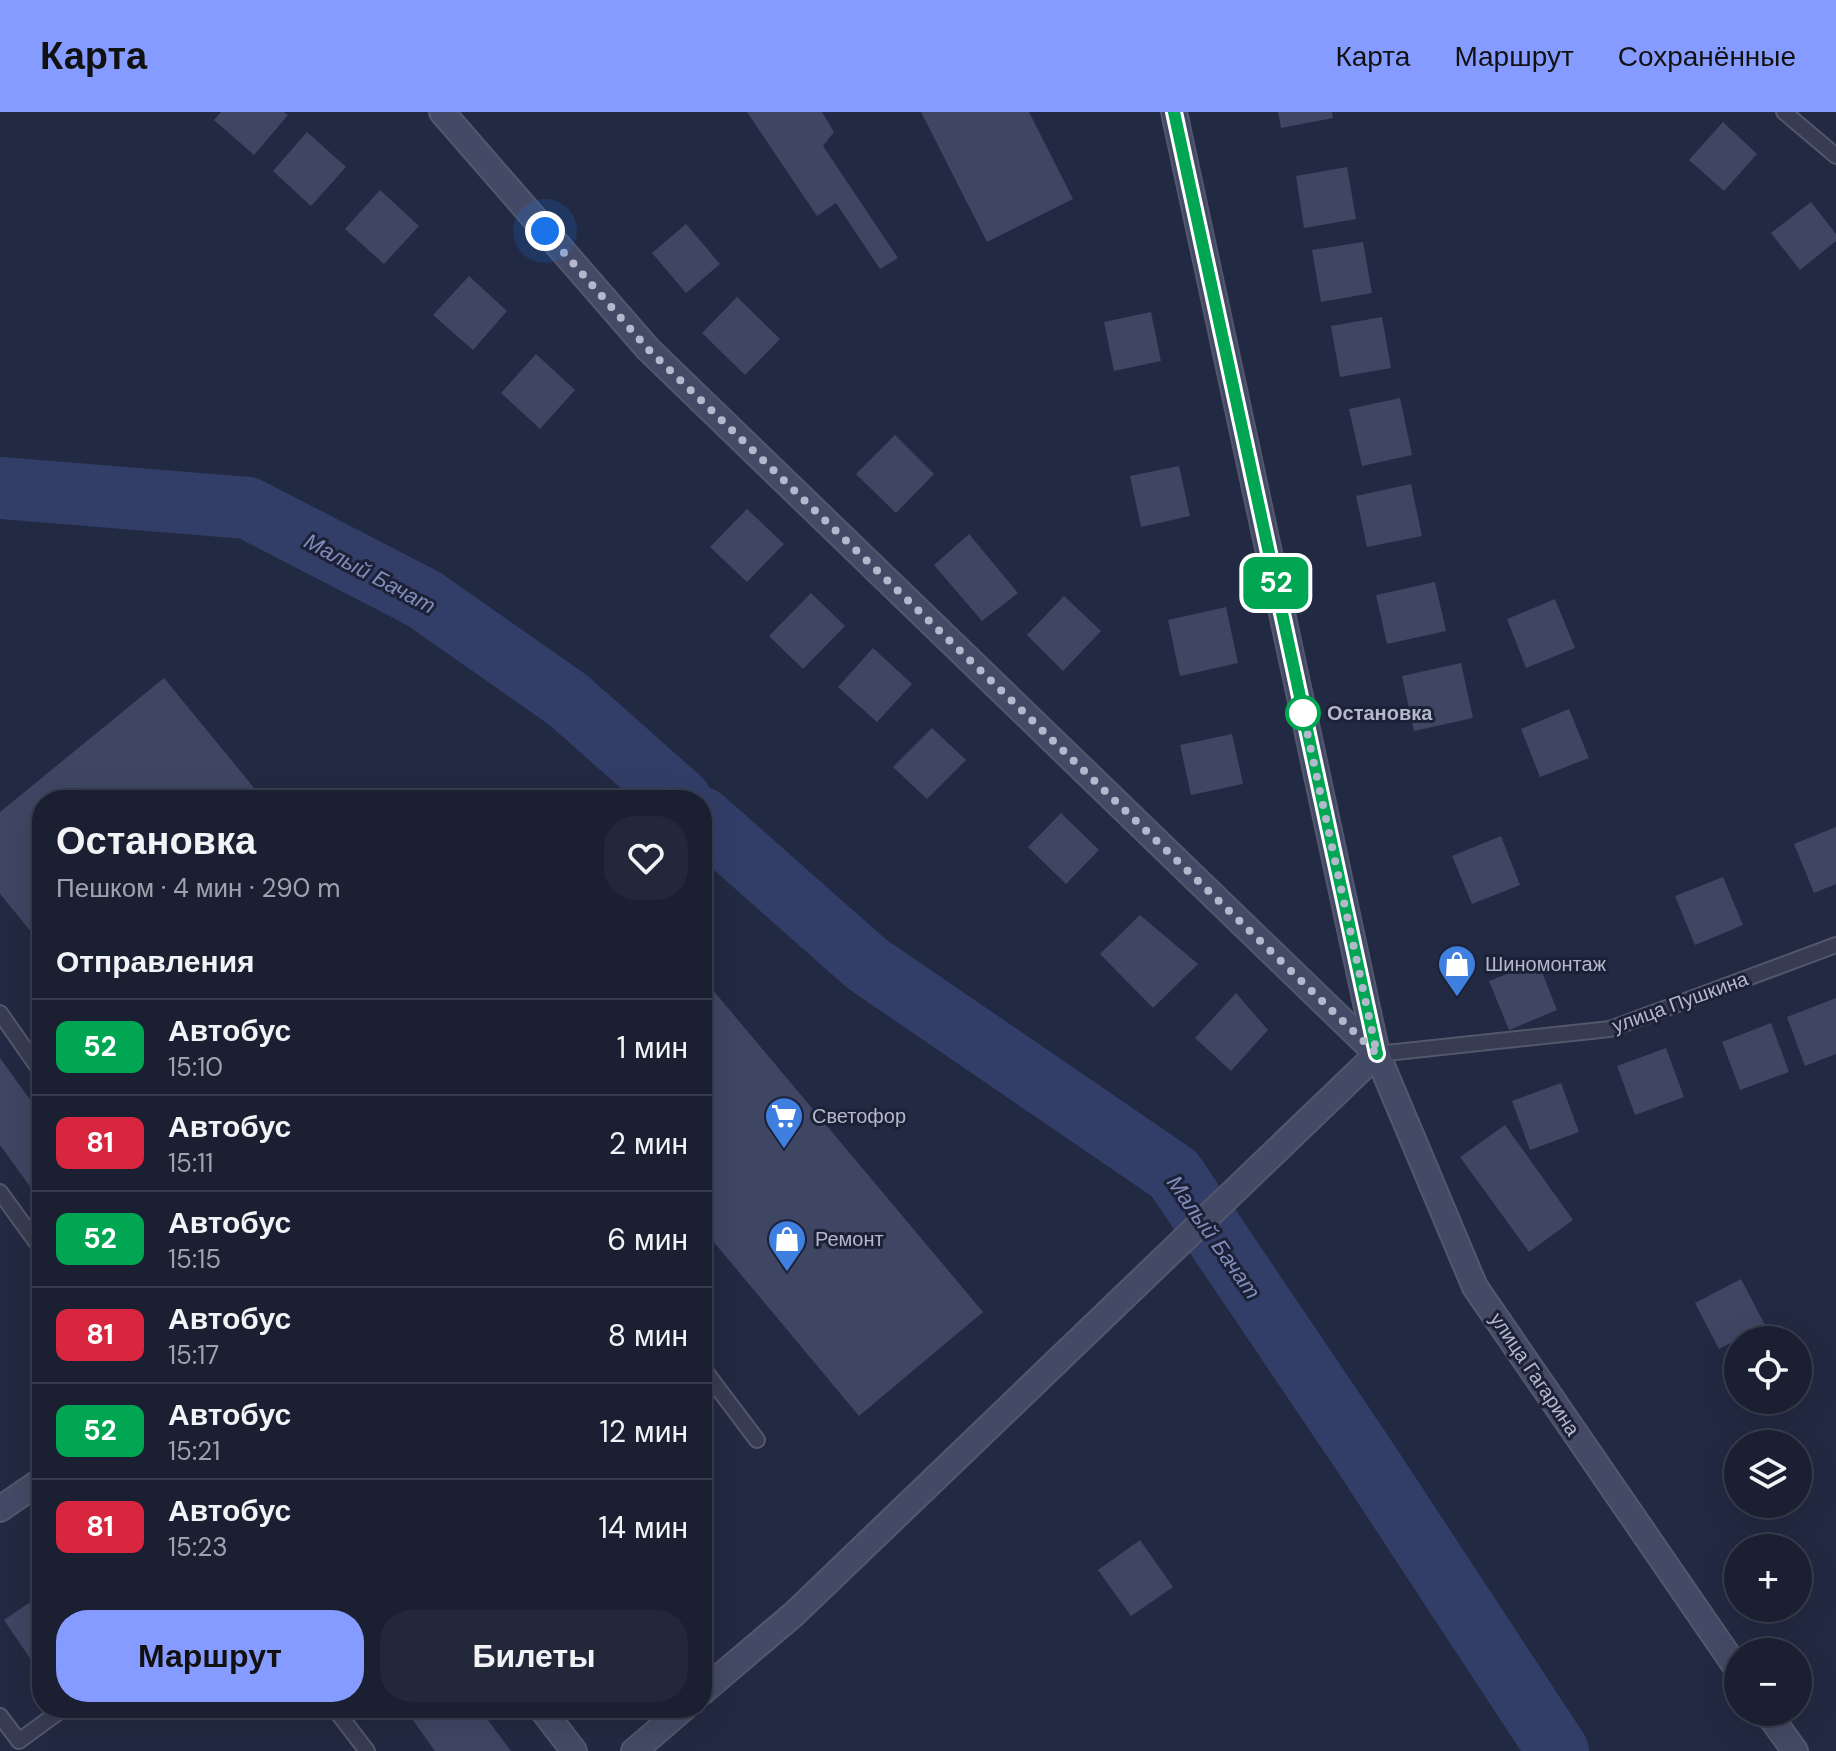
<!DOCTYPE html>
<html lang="ru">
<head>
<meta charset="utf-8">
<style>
  :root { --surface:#1a1f32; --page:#23273a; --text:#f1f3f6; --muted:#9fa2ac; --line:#383d4d; --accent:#869bff }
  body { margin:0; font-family:"DM Sans",sans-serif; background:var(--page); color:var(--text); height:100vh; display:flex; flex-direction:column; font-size:30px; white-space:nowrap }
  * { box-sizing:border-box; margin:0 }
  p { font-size:26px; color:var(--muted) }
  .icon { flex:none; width:44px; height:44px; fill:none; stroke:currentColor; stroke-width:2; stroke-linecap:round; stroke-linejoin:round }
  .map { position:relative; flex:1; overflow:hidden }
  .side { position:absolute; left:32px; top:678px; width:680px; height:928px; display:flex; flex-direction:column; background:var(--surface); border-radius:32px; box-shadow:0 8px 32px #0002,0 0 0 2px var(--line) }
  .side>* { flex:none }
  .badge { padding:0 16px; border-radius:12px; font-size:28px; line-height:52px }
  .fabs { position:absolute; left:1724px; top:1214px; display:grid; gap:16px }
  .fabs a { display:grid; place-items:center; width:88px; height:88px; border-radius:50%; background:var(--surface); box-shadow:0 8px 32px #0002,0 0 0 2px var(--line); font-size:40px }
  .you { position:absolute; width:40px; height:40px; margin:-20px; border:6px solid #fff; border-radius:50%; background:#1a73e8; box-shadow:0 0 0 12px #1a73e833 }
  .map>.badge { position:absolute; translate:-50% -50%; box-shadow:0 0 0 4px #fff }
  h2 { padding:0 24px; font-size:30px; line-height:72px }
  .round { display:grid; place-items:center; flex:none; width:84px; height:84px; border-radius:32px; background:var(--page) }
  .headline { display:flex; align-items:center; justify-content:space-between; height:136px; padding:0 24px }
  h1 { font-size:38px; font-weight:600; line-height:60px }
  .primary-button { display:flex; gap:16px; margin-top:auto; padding:16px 24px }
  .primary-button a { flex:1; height:92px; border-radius:32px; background:var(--accent); color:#111; font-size:32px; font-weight:600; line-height:92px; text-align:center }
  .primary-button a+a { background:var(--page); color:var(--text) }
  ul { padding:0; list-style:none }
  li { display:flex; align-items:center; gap:24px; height:96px; padding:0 24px; border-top:2px solid var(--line) }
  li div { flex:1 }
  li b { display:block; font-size:30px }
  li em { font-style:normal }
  li .badge { min-width:88px; font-weight:700; text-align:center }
  header { display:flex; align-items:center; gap:48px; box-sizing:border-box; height:112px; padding:0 40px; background:var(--accent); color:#111 }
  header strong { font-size:38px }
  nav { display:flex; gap:44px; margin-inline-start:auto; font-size:28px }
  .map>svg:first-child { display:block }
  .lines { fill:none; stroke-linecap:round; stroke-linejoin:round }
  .river { stroke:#333e68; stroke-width:62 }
  .building { fill:#3e4663 }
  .lane-casing { stroke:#52576c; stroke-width:18 }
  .secondary-casing { stroke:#52576c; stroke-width:28 }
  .lane { stroke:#373c52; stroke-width:14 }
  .secondary { stroke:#444a65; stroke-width:24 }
  .line-casing { stroke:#fff; stroke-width:18 }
  .line { stroke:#00a651; stroke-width:12 }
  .walk { stroke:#b4b8cc; stroke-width:8; stroke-dasharray:0 14.4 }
  .stop-dot { fill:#fff; stroke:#00a651; stroke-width:4 }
  .labels { text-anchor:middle; stroke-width:6; stroke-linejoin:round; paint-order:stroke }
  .stop-label { font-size:20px; font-weight:bold; fill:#b4b8cc; stroke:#1c2137; text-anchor:start }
  .poi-label { font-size:20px; fill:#b4b8cc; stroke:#1c2137; text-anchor:start }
  .street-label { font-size:20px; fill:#b4b8cc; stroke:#1c2137 }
  .water-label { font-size:22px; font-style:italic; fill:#808cba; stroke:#1c2137 }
</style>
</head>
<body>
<header>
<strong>Карта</strong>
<nav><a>Карта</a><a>Маршрут</a><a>Сохранённые</a></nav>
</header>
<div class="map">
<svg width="1836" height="1639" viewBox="0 0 1836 1639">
  <rect width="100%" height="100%" fill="#222942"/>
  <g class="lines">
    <!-- river -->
    <g class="river">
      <polyline points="0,376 248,396 424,487 568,588 681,688"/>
      <polyline points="702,706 867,852 1174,1062 1363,1342 1558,1639"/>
    </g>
  </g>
  <!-- building -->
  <g class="building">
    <polygon points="221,0 284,0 288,3 254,43 214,8"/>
    <polygon points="747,0 822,0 834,20 823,34 898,146 880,157 836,91 817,104"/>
    <polygon points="921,0 1029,0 1073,87 987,130"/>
    <polygon points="1278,0 1332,0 1333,6 1281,16"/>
    <polygon points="1723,10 1757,42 1724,79 1689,48"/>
    <polygon points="307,20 346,55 311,94 273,59"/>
    <polygon points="1347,55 1356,107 1304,116 1296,64"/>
    <polygon points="380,78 419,114 384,152 345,117"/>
    <polygon points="1811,90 1836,122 1836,129 1800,158 1771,121"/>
    <polygon points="686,112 720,152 686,181 652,141"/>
    <polygon points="1363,130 1372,181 1321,190 1312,138"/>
    <polygon points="469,164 507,199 473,238 433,203"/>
    <polygon points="737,185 780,227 745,263 702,221"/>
    <polygon points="1151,200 1161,249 1114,259 1104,210"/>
    <polygon points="1382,205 1391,256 1340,265 1331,214"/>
    <polygon points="536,242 575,278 540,317 501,281"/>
    <polygon points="1400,286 1412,343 1362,354 1349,297"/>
    <polygon points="895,323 934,362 896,401 856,362"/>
    <polygon points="1179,354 1190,404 1141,415 1130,364"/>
    <polygon points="1411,372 1422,424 1367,435 1356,384"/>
    <polygon points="747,397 784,432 747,470 710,435"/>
    <polygon points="969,422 1018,481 982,509 934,453"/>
    <polygon points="1435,470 1446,519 1387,532 1376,483"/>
    <polygon points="811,481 845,514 803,557 769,524"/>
    <polygon points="1064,484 1101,519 1063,559 1027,523"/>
    <polygon points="1555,487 1575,536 1526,556 1507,507"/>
    <polygon points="1226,495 1238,551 1180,564 1168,508"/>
    <polygon points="873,536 912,572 877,610 838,575"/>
    <polygon points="1461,551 1473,606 1414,619 1402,564"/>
    <polygon points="164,566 264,688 42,688 42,833 0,782 0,700"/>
    <polygon points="1569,597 1589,646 1540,665 1521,617"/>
    <polygon points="932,616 966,648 927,687 893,655"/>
    <polygon points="1232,622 1243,672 1191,683 1180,633"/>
    <polygon points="1061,701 1099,738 1066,772 1028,735"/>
    <polygon points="1836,715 1836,772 1814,781 1794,732"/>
    <polygon points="1501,724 1520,773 1472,792 1452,744"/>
    <polygon points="1723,765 1743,813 1695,833 1675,784"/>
    <polygon points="1140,803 1198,852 1153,896 1100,842"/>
    <polygon points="1538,850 1557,898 1509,918 1489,869"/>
    <polygon points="702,865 983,1200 859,1304 702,1116"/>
    <polygon points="1236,881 1268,918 1231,959 1195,926"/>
    <polygon points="1836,886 1836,942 1805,954 1787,905"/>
    <polygon points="1771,911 1789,960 1740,978 1722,930"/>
    <polygon points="1666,936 1684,985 1635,1003 1617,954"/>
    <polygon points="0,946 42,1004 42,1091 0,1033"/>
    <polygon points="1561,971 1579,1020 1530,1038 1512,989"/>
    <polygon points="1505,1013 1573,1108 1529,1140 1460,1045"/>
    <polygon points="1741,1167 1765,1213 1719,1237 1695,1191"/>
    <polygon points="1140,1428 1173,1475 1131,1504 1098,1458"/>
    <polygon points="42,1482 42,1559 40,1561 4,1508"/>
    <polygon points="404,1596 479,1596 511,1639 435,1639"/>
  </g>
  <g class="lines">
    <!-- lane casing -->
    <g class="lane-casing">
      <g id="lane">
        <polyline points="1784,0 1836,44"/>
        <polyline points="0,901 42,961"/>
        <polyline points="1377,942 1610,917 1836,833"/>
        <polyline points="0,1080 42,1138"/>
        <polyline points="702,1255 757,1328"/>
        <polyline points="334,1596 367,1639"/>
        <polyline points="0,1604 19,1629 64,1596"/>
      </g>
    </g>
    <!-- secondary casing -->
    <g class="secondary-casing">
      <g id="secondary">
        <polyline points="442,0 648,237 1377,942"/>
        <polyline points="1174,0 1377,942 1475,1175 1738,1558"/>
        <polyline points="0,1397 42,1368"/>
        <polyline points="702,1580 794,1502 1377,942"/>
        <polyline points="541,1596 574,1639"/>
        <polyline points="1767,1600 1795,1639"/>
        <polyline points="634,1639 684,1596"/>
      </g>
    </g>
    <!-- lane -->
    <use href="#lane" class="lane"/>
    <!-- secondary -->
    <use href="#secondary" class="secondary"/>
  </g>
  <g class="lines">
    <!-- line casing -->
    <g class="line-casing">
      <polyline id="line" points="1174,0 1377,942"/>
    </g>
    <!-- line -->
    <use href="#line" class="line"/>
    <!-- walk -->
    <polyline class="walk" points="545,119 648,237 1377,942 1303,601"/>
  </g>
  <!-- icons -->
  <defs>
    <g id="shop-pin" transform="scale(2)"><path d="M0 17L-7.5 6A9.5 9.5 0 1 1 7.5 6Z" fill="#3f7fe0" stroke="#1c2137"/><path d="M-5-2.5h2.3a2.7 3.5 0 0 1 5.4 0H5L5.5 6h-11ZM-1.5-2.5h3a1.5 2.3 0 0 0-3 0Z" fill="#fff"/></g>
    <g id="supermarket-pin" transform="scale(2)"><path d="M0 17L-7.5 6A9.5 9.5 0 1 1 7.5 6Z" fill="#3f7fe0" stroke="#1c2137"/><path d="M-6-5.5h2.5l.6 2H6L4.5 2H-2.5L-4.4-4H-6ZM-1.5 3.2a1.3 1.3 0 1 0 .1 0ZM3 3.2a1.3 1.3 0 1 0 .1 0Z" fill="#fff"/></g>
  </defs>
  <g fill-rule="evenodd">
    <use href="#shop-pin" x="1457" y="852"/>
    <use href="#supermarket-pin" x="784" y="1004"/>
    <use href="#shop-pin" x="787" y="1127"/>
  </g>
  <!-- markers -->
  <circle class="stop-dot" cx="1303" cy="601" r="16"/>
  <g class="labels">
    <!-- stop labels -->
    <g class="stop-label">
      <text x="1327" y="608">Остановка</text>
    </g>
    <!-- poi labels -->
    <g class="poi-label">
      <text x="1485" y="859">Шиномонтаж</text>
      <text x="812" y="1011">Светофор</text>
      <text x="815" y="1134">Ремонт</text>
    </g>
    <!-- street labels -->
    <g class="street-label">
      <text transform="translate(1680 890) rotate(-20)" y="7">улица Пушкина</text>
      <text transform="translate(1535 1262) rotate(56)" y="7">улица Гагарина</text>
    </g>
    <!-- water labels -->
    <g class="water-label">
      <text transform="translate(370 461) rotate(28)" y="8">Малый Бачат</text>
      <text transform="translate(1214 1125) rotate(55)" y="8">Малый Бачат</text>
    </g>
  </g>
</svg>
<div class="fabs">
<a><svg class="icon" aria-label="locate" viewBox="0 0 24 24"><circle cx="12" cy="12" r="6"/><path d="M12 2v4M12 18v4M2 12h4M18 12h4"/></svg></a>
<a><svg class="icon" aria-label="layers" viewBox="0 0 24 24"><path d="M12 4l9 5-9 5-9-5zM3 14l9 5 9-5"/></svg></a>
<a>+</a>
<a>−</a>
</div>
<div class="you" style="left:545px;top:119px"></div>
<b class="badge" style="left:1276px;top:471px;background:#00a651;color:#fff">52</b>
<section class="side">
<div class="headline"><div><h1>Остановка</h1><p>Пешком · 4 мин · 290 m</p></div><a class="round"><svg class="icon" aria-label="heart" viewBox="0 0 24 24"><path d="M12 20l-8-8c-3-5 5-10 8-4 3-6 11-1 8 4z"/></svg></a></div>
<h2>Отправления</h2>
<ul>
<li><span class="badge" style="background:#00a651;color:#fff">52</span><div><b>Автобус</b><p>15:10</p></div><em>1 мин</em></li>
<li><span class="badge" style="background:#d7263d;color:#fff">81</span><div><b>Автобус</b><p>15:11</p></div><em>2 мин</em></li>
<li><span class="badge" style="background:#00a651;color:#fff">52</span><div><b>Автобус</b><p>15:15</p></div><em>6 мин</em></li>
<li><span class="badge" style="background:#d7263d;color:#fff">81</span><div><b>Автобус</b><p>15:17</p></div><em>8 мин</em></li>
<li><span class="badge" style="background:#00a651;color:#fff">52</span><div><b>Автобус</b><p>15:21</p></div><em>12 мин</em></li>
<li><span class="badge" style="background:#d7263d;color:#fff">81</span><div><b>Автобус</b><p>15:23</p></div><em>14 мин</em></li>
</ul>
<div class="primary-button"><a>Маршрут</a><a>Билеты</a></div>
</section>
</div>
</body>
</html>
